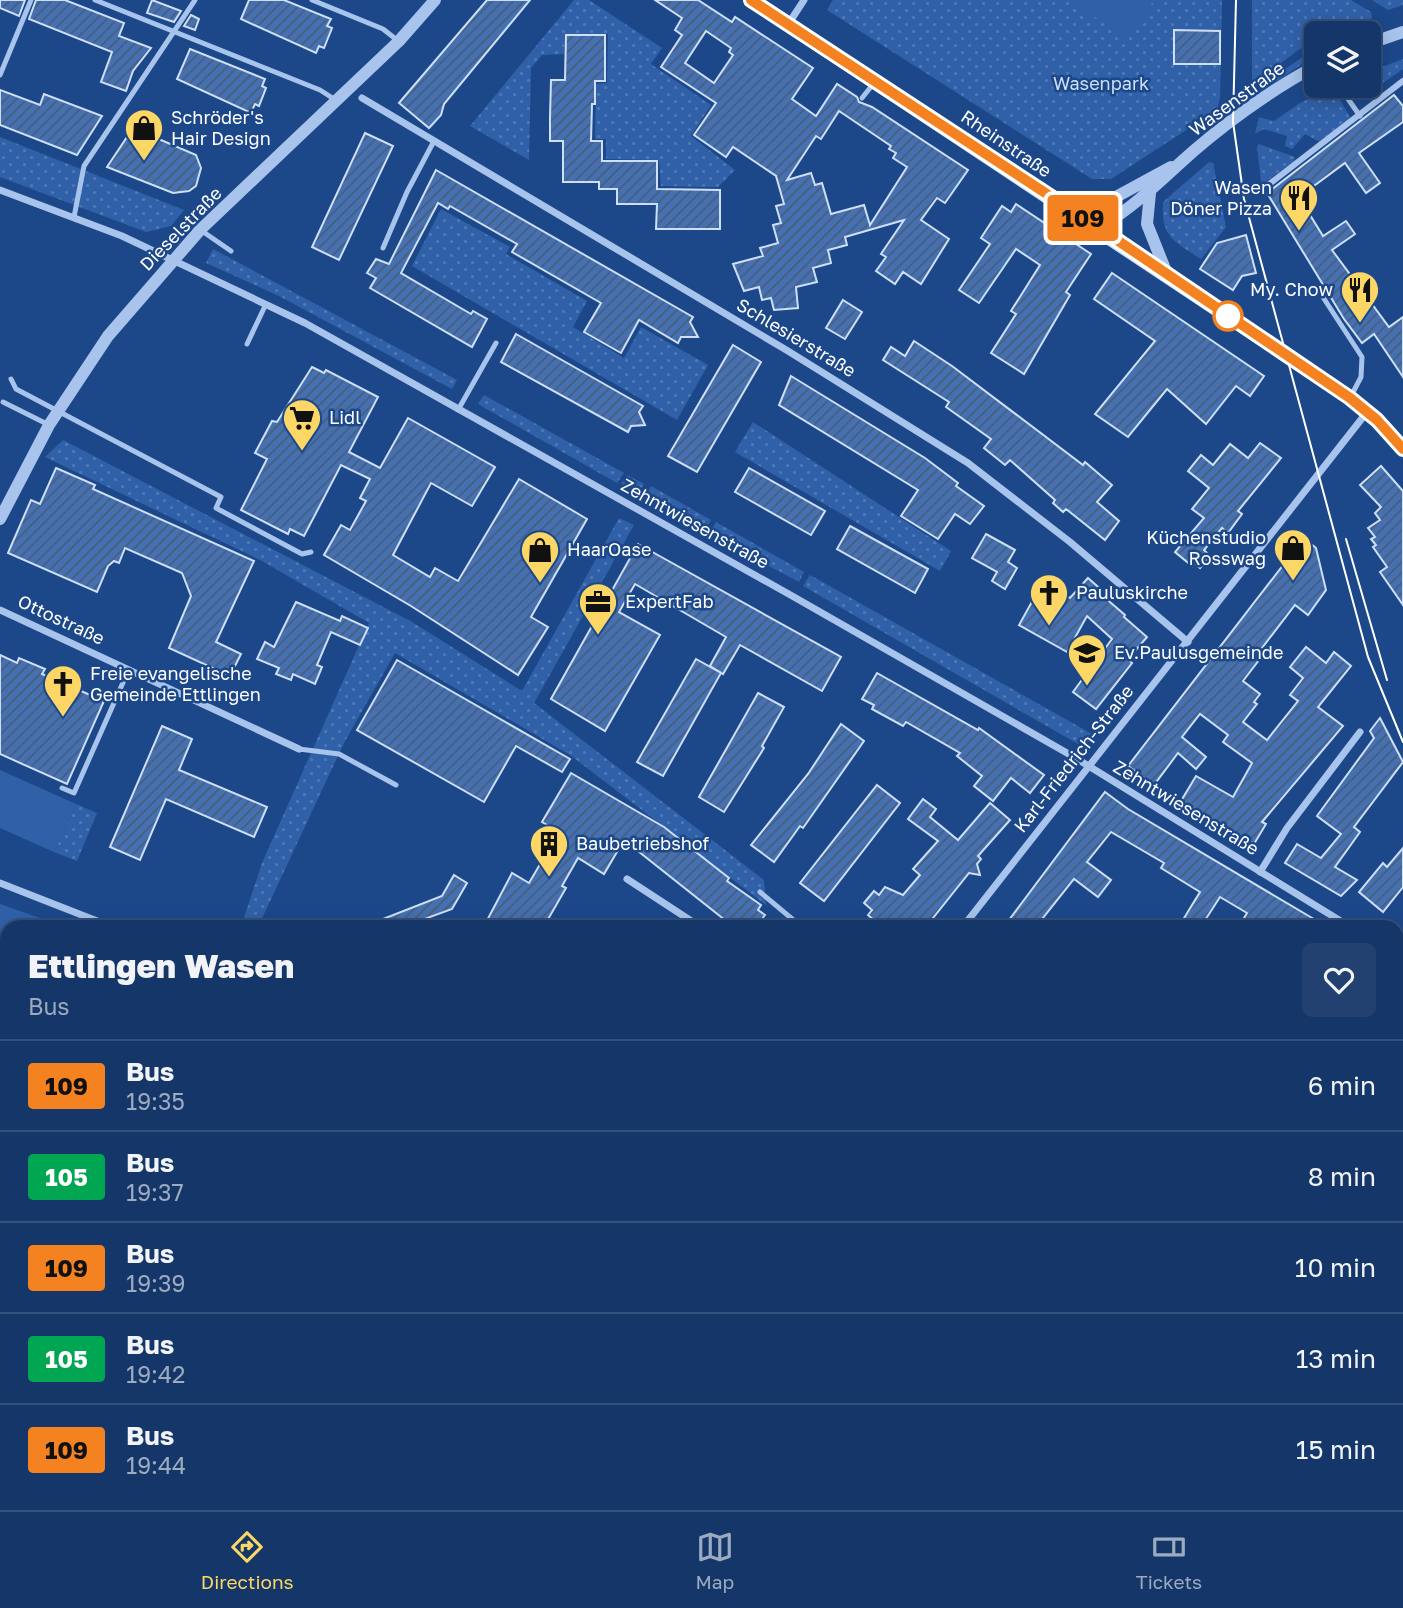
<!DOCTYPE html>
<html lang="en">
<head>
<meta charset="utf-8">
<style>
  :root { --surface:#153668; --page:#224171; --text:#f1f3f6; --muted:#9dabc0; --line:#34507c; --accent:#fcd765 }
  body { margin:0; font-family:"Golos Text",sans-serif; background:var(--page); color:var(--text); height:100vh; display:flex; flex-direction:column; font-size:26px; white-space:nowrap }
  * { box-sizing:border-box; margin:0 }
  p { font-size:23px; color:var(--muted) }
  .icon { flex:none; width:38px; height:38px; fill:none; stroke:currentColor; stroke-width:2; stroke-linecap:round; stroke-linejoin:round }
  .map { position:relative; flex:1; overflow:hidden }
  .panel { position:absolute; left:0px; top:920px; width:1404px; height:590px; display:flex; flex-direction:column; background:var(--surface); border-radius:21px 21px 0 0; box-shadow:0 4px 18px #0003,0 0 0 2px var(--line) }
  .panel>* { flex:none }
  .badge { padding:0 14px; border-radius:5px; font-size:24px; line-height:46px }
  .tools { position:absolute; left:1304px; top:21px; display:grid; gap:14px }
  .tools a { display:grid; place-items:center; width:77px; height:77px; border-radius:10px; background:var(--surface); box-shadow:0 4px 18px #0003,0 0 0 2px var(--line); font-size:35px }
  .map>.badge { position:absolute; translate:-50% -50%; box-shadow:0 0 0 4px #fff }
  .round { display:grid; place-items:center; flex:none; width:74px; height:74px; border-radius:10px; background:var(--page) }
  .summary { display:flex; align-items:center; justify-content:space-between; height:119px; padding:0 28px }
  h1 { font-size:33px; font-weight:800; line-height:52px }
  ul { padding:0; list-style:none }
  li { display:flex; align-items:center; gap:21px; height:91px; padding:0 28px; border-top:2px solid var(--line) }
  li div { flex:1 }
  li b { display:block; font-size:26px }
  li em { font-style:normal }
  li .badge { min-width:77px; font-weight:700; text-align:center }
  .menu { display:flex; justify-content:space-around; align-items:center; height:98px; border-top:2px solid var(--line); background:var(--surface); font-size:19px; color:var(--muted) }
  .menu a { display:grid; justify-items:center; gap:4px }
  .menu .on { color:var(--accent) }
  .map>svg:first-child { display:block }
  .grass { fill:url(#grass-dots) }
  .garden { fill:#3061a8 }
  .building { fill:url(#building-hatch); stroke:#cddff9; stroke-width:2; fill-rule:evenodd }
  .lines { fill:none; stroke-linecap:round; stroke-linejoin:round }
  .service { stroke:#a8c4ec; stroke-width:5 }
  .pedestrian { stroke:#a8c4ec; stroke-width:6 }
  .minor { stroke:#a8c4ec; stroke-width:7 }
  .tertiary { stroke:#a8c4ec; stroke-width:12 }
  .secondary { stroke:#d4e2f9; stroke-width:14 }
  .tram { stroke:#fff; stroke-width:2 }
  .rail-casing { stroke:#fff; stroke-width:8 }
  .rail { stroke:#1c488a; stroke-width:5; stroke-dasharray:16; stroke-linecap:butt }
  .line-casing { stroke:#fff; stroke-width:16 }
  .line { stroke:#f58220; stroke-width:10 }
  .stop-dot { fill:#fff; stroke:#f58220; stroke-width:3.5 }
  .labels { text-anchor:middle; stroke-width:5; stroke-linejoin:round; paint-order:stroke }
  .park-label { font-size:18px; fill:#cddff9; stroke:#1c488a }
  .street-label { font-size:18px; fill:#fff; stroke:#1c488a }
  .poi-label { font-size:18px; fill:#fff; stroke:#1c488a; text-anchor:start }
</style>
</head>
<body>
<div class="map">
<svg width="1403" height="1510" viewBox="0 0 1403 1510">
  <defs>
    <pattern id="grass-dots" width="8" height="8" patternUnits="userSpaceOnUse" patternTransform="scale(1.75)"><rect width="8" height="8" fill="#3061a8"/><path d="M2 2h.1M6 6h.1" fill="none" stroke="#4f79b5" stroke-width="1.8" stroke-linecap="round"/></pattern>
    <pattern id="building-hatch" width="6" height="6" patternUnits="userSpaceOnUse" patternTransform="scale(1.75)"><rect width="6" height="6" fill="#4571b2"/><path d="M-1 1l2-2M0 6l6-6M5 7l2-2" fill="none" stroke="#495d7a"/></pattern>
  </defs>
  <rect width="100%" height="100%" fill="#1c488a"/>
  <!-- grass -->
  <g class="grass">
    <polygon points="574,0 589,0 662,48 651,64 711,105 691,136 735,170 718,187 661,186 659,160 606,159 606,139 595,139 596,84 607,83 608,34 565,34 564,54 542,55 531,68 529,160 470,126"/>
    <polygon points="833,0 1222,0 1220,98 1217,110 1111,179 1092,179 827,10"/>
    <polygon points="1252,0 1351,0 1371,12 1372,18 1334,33 1316,33 1316,41 1300,49 1252,84"/>
    <polygon points="1372,0 1403,0 1403,5 1388,10"/>
    <polygon points="1316,48 1316,55 1263,90 1260,86"/>
    <polygon points="1403,59 1403,69 1366,95 1351,96 1345,86 1368,86 1369,72"/>
    <polygon points="1333,87 1351,119 1320,142 1305,134 1292,149 1285,146 1287,136 1264,129 1255,134 1259,117 1274,121 1300,103"/>
    <polygon points="0,137 184,210 171,226 146,232 0,177"/>
    <polygon points="1259,144 1295,157 1294,161 1265,182 1261,182 1257,146"/>
    <path d="M1209,162L1213,163L1226,227L1201,259C1174,241 1161,238 1163,202Z"/>
    <polygon points="441,209 510,247 506,254 587,301 573,327 624,358 641,327 708,365 677,420 412,266"/>
    <polygon points="213,249 457,380 452,389 279,296 206,263"/>
    <polygon points="484,395 624,473 617,483 478,404"/>
    <polygon points="753,422 951,551 940,571 735,452"/>
    <polygon points="63,440 412,622 522,691 619,518 634,525 534,703 764,880 766,905 570,755 395,653 344,743 258,927 241,927 262,863 369,623 262,561 45,457"/>
    <polygon points="627,475 644,484 638,494 621,484"/>
    <polygon points="651,486 711,520 705,531 645,497"/>
    <polygon points="716,522 804,572 799,582 709,534"/>
    <polygon points="810,575 1092,734 1078,744 803,586"/>
    <polygon points="76,804 97,813 77,861 54,852"/>
  </g>
  <!-- garden -->
  <g class="garden">
    <polygon points="1069,0 1154,0 1128,39"/>
    <polygon points="0,770 76,804 54,852 0,828"/>
    <polygon points="0,904 66,927 7,928 7,1190 0,1192"/>
  </g>
  <!-- building -->
  <g class="building">
    <polygon points="0,0 25,0 19,16 0,8"/>
    <polygon points="36,0 65,0 124,23 119,36 151,48 133,71 126,91 101,82 112,52 29,19"/>
    <polygon points="152,0 181,11 174,22 147,13"/>
    <polygon points="249,0 284,0 331,19 327,26 332,28 324,48 319,46 316,53 241,19"/>
    <polygon points="487,0 530,0 444,104 441,115 429,128 399,103"/>
    <path d="M655,0H698L732,22L735,17L813,68L792,99L816,116L837,84L857,97L859,102L872,107L968,170L945,203L937,198L921,220L949,239L921,284L903,272L895,284L876,271L886,257L881,254L904,220L845,237L847,245L828,250L831,263L813,268L817,282L796,287L798,308L774,310L771,298L762,300L759,287L744,291L733,264L763,256L760,248L778,243L773,225L781,223L776,206L784,204L776,176L733,147L726,157L694,135L716,103L661,67L682,35L675,30L682,18ZM706,31L731,48L729,52L733,55L714,83L685,63ZM839,111L891,146L889,149L896,153L893,158L907,167L870,225L864,205L831,214L822,183L815,185L811,173L787,180L816,136L821,139Z"/>
    <polygon points="191,15 199,19 195,30 184,26"/>
    <polygon points="1174,30 1220,31 1220,64 1174,64"/>
    <polygon points="566,35 605,35 605,81 595,81 595,104 592,104 591,141 602,141 602,161 657,161 657,189 720,190 720,229 656,229 657,204 617,204 617,189 599,189 599,182 563,182 563,141 550,141 550,117 551,80 565,80"/>
    <polygon points="190,49 265,79 262,86 266,88 259,106 255,104 251,113 177,79"/>
    <polygon points="0,90 40,105 44,94 102,116 77,155 0,125"/>
    <polygon points="1394,95 1403,106 1403,122 1359,153 1380,183 1366,193 1345,163 1299,197 1323,236 1346,221 1355,234 1332,250 1389,327 1403,317 1403,377 1374,334 1362,343 1344,319 1267,193"/>
    <polygon points="133,128 196,155 201,168 196,186 189,191 173,193 107,167"/>
    <polygon points="365,133 393,146 339,260 312,247"/>
    <polygon points="436,170 693,317 690,322 698,337 681,337 678,343 639,320 621,353 584,332 601,303 512,252 517,244 450,206 448,209 438,203 401,273 471,314 473,311 487,319 472,347 370,288 376,278 367,273 376,259 389,264"/>
    <polygon points="1016,204 1091,254 1066,292 1070,295 1024,374 991,353 1016,314 1011,311 1040,265 1016,249 979,303 959,290 990,244 981,238 1002,206 1011,212"/>
    <polygon points="1246,235 1256,273 1242,276 1233,290 1200,269 1217,243"/>
    <polygon points="1112,273 1264,376 1250,396 1236,386 1206,424 1167,389 1128,437 1095,414 1155,341 1094,299"/>
    <polygon points="843,300 862,312 845,339 826,328"/>
    <polygon points="516,334 643,406 639,412 645,425 631,426 628,432 501,362"/>
    <polygon points="914,341 952,366 1083,465 1085,462 1112,485 1097,502 1119,521 1105,540 1066,509 1063,512 1053,503 1055,500 1010,460 1005,465 984,448 991,439 946,407 949,402 883,360 891,347 905,356"/>
    <polygon points="733,345 761,362 697,472 668,456"/>
    <polygon points="312,367 324,373 326,370 378,397 349,452 380,468 408,418 495,467 472,506 431,483 393,555 430,577 435,568 458,581 519,479 587,519 531,617 548,627 518,675 411,606 324,555 341,525 350,530 366,501 360,498 370,479 341,465 304,536 290,529 288,534 241,510 267,459 255,453 272,421 277,422"/>
    <polygon points="791,376 925,458 958,483 956,486 984,506 970,524 955,514 938,539 901,516 918,490 779,405"/>
    <polygon points="1260,443 1281,458 1238,511 1242,514 1228,533 1222,528 1204,550 1210,556 1200,568 1194,563 1192,566 1175,552 1204,518 1192,509 1209,488 1188,471 1201,455 1213,465 1230,444 1248,458"/>
    <polygon points="1381,466 1403,491 1403,605 1380,572 1387,567 1373,547 1376,545 1371,539 1375,537 1368,528 1380,520 1375,513 1381,507 1360,485"/>
    <polygon points="56,468 95,485 93,489 254,561 216,642 241,654 230,676 169,648 191,596 182,573 125,548 119,563 114,561 108,566 97,592 8,553 31,500 40,504"/>
    <polygon points="749,468 825,511 811,535 735,492"/>
    <polygon points="850,526 928,569 915,593 837,549"/>
    <polygon points="986,534 1015,550 1008,562 1017,568 1005,589 992,581 997,572 972,558"/>
    <polygon points="1304,538 1316,548 1326,590 1308,615 1295,605 1262,648 1266,651 1243,681 1260,694 1254,702 1257,704 1243,722 1267,740 1298,701 1290,695 1303,678 1290,667 1306,647 1326,663 1334,652 1351,666 1318,707 1343,726 1262,822 1266,824 1254,844 1181,801 1196,776 1233,797 1252,763 1223,742 1228,735 1200,714 1182,737 1206,757 1196,769 1178,753 1154,785 1128,766"/>
    <polygon points="638,544 841,657 822,691 740,645 723,674 710,666 726,637 635,584 619,612 660,635 605,731 551,699"/>
    <polygon points="1088,578 1105,593 1103,596 1125,615 1124,617 1147,637 1128,659 1132,663 1096,709 1073,692 1112,639 1087,616 1067,652 1019,625 1043,582 1070,598"/>
    <polygon points="296,602 340,621 342,616 368,628 360,645 331,632 317,665 322,667 315,684 293,674 291,680 276,674 279,668 257,659 265,642 274,647"/>
    <polygon points="0,655 17,663 19,658 45,669 42,674 104,701 67,784 0,754"/>
    <polygon points="696,659 721,673 663,776 637,762"/>
    <polygon points="397,660 570,759 562,772 516,746 484,802 357,730"/>
    <polygon points="877,673 978,730 979,728 1044,775 1030,793 1011,778 993,801 974,786 982,776 957,756 960,753 906,722 903,726 872,709 874,705 862,699"/>
    <polygon points="758,693 784,707 762,746 764,748 724,812 699,797"/>
    <polygon points="1380,718 1403,762 1354,827 1360,832 1335,867 1357,880 1341,896 1285,863 1297,844 1321,858 1341,834 1317,816 1374,738 1370,731"/>
    <polygon points="841,724 864,741 803,828 800,826 774,862 751,845 808,774"/>
    <polygon points="162,726 192,739 179,770 267,807 254,837 166,799 140,860 110,847"/>
    <polygon points="571,773 664,827 729,878 727,881 761,905 758,910 765,915 755,928 735,928 624,840 604,874 578,858 562,886 566,888 543,928 483,928 512,873 529,883 559,832 542,822"/>
    <polygon points="877,785 900,803 824,901 800,883"/>
    <polygon points="1105,792 1128,809 1329,928 1238,928 1247,913 1220,897 1200,928 1178,928 1200,892 1161,868 1164,863 1111,832 1087,862 1111,880 1098,897 1074,879 1043,918 1054,928 1003,928"/>
    <polygon points="923,799 936,809 930,817 958,840 990,803 1010,820 978,856 981,859 977,864 980,875 969,873 925,928 883,928 868,915 872,910 864,903 874,891 879,895 885,887 903,895 920,875 913,869 938,841 908,819"/>
    <polygon points="1403,848 1403,887 1383,912 1359,892 1383,863 1387,867"/>
    <polygon points="454,875 467,883 452,909 400,928 360,928 442,896"/>
  </g>
  <g class="lines">
    <!-- service -->
    <g class="service">
      <polyline points="95,0 320,90 334,99"/>
      <polyline points="312,0 383,29 397,40"/>
      <polyline points="0,75 31,0"/>
      <polyline points="1339,86 1360,116"/>
      <polyline points="862,98 874,83"/>
      <polyline points="74,217 84,166 195,0"/>
      <polyline points="202,231 231,251"/>
      <polyline points="383,248 407,192 434,141"/>
      <polyline points="1317,288 1362,357 1361,377 1350,398"/>
      <polyline points="247,344 266,304"/>
      <polyline points="11,379 16,389 221,497 216,508 302,554 311,552"/>
      <polyline points="3,402 49,425"/>
      <polyline points="458,410 496,343"/>
      <polyline points="299,749 339,754 396,785"/>
      <polyline points="62,788 74,793 129,669"/>
      <polyline points="760,892 803,928"/>
      <polyline points="1396,1314 1403,1318"/>
      <polyline points="1371,1503 1376,1510"/>
      <polyline points="1195,1510 1204,1503"/>
    </g>
    <!-- pedestrian -->
    <polyline class="pedestrian" points="1268,185 1403,81"/>
    <!-- minor -->
    <g class="minor">
      <polyline points="789,23 804,0"/>
      <polyline points="362,98 788,351 968,463 1070,542 1188,642"/>
      <polyline points="0,190 122,236 305,323 794,597 1074,757 1352,928"/>
      <polyline points="0,610 299,749"/>
      <polyline points="1260,872 1287,828 1360,732"/>
      <polyline points="627,879 702,928"/>
      <polyline points="0,883 115,928"/>
      <polyline points="962,928 1367,412"/>
      <polyline points="1396,954 1403,958"/>
      <polyline points="1396,1155 1403,1156"/>
      <polyline points="16,1503 17,1510"/>
      <polyline points="245,1503 250,1510"/>
      <polyline points="603,1503 610,1510"/>
      <polyline points="1051,1503 1057,1510"/>
      <polyline points="515,1510 521,1503"/>
    </g>
    <!-- tertiary -->
    <g class="tertiary">
      <polyline points="1368,44 1403,32"/>
      <polyline points="1150,193 1147,224 1167,274"/>
      <polyline points="1065,206 1114,198 1171,167"/>
      <path d="M1099,228C1129,210 1153,188 1179,164C1217,129 1270,90 1316,66"/>
      <polyline points="0,519 49,425 108,336 200,230 399,41 435,0"/>
      <polyline points="0,1232 7,1230"/>
      <polyline points="1396,1272 1403,1276"/>
    </g>
    <!-- secondary -->
    <polyline class="secondary" points="751,0 1350,398 1377,420 1403,449"/>
    <!-- tram -->
    <g class="tram">
      <polyline points="1236,0 1233,122 1244,199 1368,657 1403,742"/>
      <polyline points="1346,539 1387,680"/>
    </g>
    <!-- rail casing -->
    <g class="rail-casing">
      <g id="rail">
        <polyline points="1396,1180 1403,1181"/>
        <polyline points="0,1202 7,1200"/>
      </g>
    </g>
    <!-- rail -->
    <use href="#rail" class="rail"/>
  </g>
  <g class="lines">
    <!-- line casing -->
    <g class="line-casing">
      <polyline id="line" points="751,0 1111,236 1350,398 1377,420 1403,449"/>
    </g>
    <!-- line -->
    <use href="#line" class="line"/>
  </g>
  <!-- icons -->
  <defs>
    <g id="shop-pin" transform="scale(2.0125)"><path d="M0 17L-7.5 6A9.5 9.5 0 1 1 7.5 6Z" fill="#fcd765" stroke="#1c488a"/><path d="M-5-2.5h2.3a2.7 3.5 0 0 1 5.4 0H5L5.5 6h-11ZM-1.5-2.5h3a1.5 2.3 0 0 0-3 0Z" fill="#111"/></g>
    <g id="restaurant-pin" transform="scale(2.0125)"><path d="M0 17L-7.5 6A9.5 9.5 0 1 1 7.5 6Z" fill="#fcd765" stroke="#1c488a"/><path d="M-5-6h1v4h1v-4h1v4h1v-4h1v5L-1.5 .5V6h-2V.5L-5-1ZM5-6V6H3V1.5H1.5Q1.5-4 5-6Z" fill="#111"/></g>
    <g id="supermarket-pin" transform="scale(2.0125)"><path d="M0 17L-7.5 6A9.5 9.5 0 1 1 7.5 6Z" fill="#fcd765" stroke="#1c488a"/><path d="M-6-5.5h2.5l.6 2H6L4.5 2H-2.5L-4.4-4H-6ZM-1.5 3.2a1.3 1.3 0 1 0 .1 0ZM3 3.2a1.3 1.3 0 1 0 .1 0Z" fill="#111"/></g>
    <g id="church-pin" transform="scale(2.0125)"><path d="M0 17L-7.5 6A9.5 9.5 0 1 1 7.5 6Z" fill="#fcd765" stroke="#1c488a"/><path d="M-1.2-6h2.4v3.5h3.3v2.4h-3.3V6h-2.4V-.1h-3.3v-2.4h3.3Z" fill="#111"/></g>
    <g id="office-pin" transform="scale(2.0125)"><path d="M0 17L-7.5 6A9.5 9.5 0 1 1 7.5 6Z" fill="#fcd765" stroke="#1c488a"/><path d="M-6-3h4V-5.5h4V-3h4V5H-6ZM-1-4.5V-3h2v-1.5ZM-6 0V1H6V0Z" fill="#111"/></g>
    <g id="school-pin" transform="scale(2.0125)"><path d="M0 17L-7.5 6A9.5 9.5 0 1 1 7.5 6Z" fill="#fcd765" stroke="#1c488a"/><path d="M0-5L7-2L0 1L-7-2ZM-4 1L0 2.5L4 1V4Q0 6-4 4Z" fill="#111"/></g>
    <g id="building-pin" transform="scale(2.0125)"><path d="M0 17L-7.5 6A9.5 9.5 0 1 1 7.5 6Z" fill="#fcd765" stroke="#1c488a"/><path d="M-4-6H4V6H1V3H-1V6H-4ZM-2.5-4.3h1.7v1.8h-1.7ZM.8-4.3h1.7v1.8H.8ZM-2.5-1h1.7V.8h-1.7ZM.8-1h1.7V.8H.8Z" fill="#111"/></g>
  </defs>
  <g fill-rule="evenodd">
    <use href="#shop-pin" x="144" y="128"/>
    <use href="#restaurant-pin" x="1299" y="198"/>
    <use href="#restaurant-pin" x="1360" y="290"/>
    <use href="#supermarket-pin" x="302" y="418"/>
    <use href="#shop-pin" x="1293" y="548"/>
    <use href="#shop-pin" x="540" y="550"/>
    <use href="#church-pin" x="1049" y="593"/>
    <use href="#office-pin" x="598" y="602"/>
    <use href="#school-pin" x="1087" y="653"/>
    <use href="#church-pin" x="63" y="684"/>
    <use href="#building-pin" x="549" y="844"/>
  </g>
  <!-- markers -->
  <circle class="stop-dot" cx="1228" cy="316" r="14"/>
  <g class="labels">
    <!-- park labels -->
    <g class="park-label">
      <text x="1101" y="90">Wasenpark</text>
    </g>
    <!-- street labels -->
    <g class="street-label">
      <text transform="translate(1237 99) rotate(-36)" y="6">Wasenstraße</text>
      <text transform="translate(1006 144) rotate(34)" y="6">Rheinstraße</text>
      <text transform="translate(181 229) rotate(-46)" y="6">Dieselstraße</text>
      <text transform="translate(796 338) rotate(31)" y="6">Schlesierstraße</text>
      <text transform="translate(695 524) rotate(29)" y="6">Zehntwiesenstraße</text>
      <text transform="translate(61 620) rotate(25)" y="6">Ottostraße</text>
      <text transform="translate(1074 759) rotate(-52)" y="6">Karl-Friedrich-Straße</text>
      <text transform="translate(1186 808) rotate(31)" y="6">Zehntwiesenstraße</text>
    </g>
    <!-- poi labels -->
    <g class="poi-label">
      <text x="171" y="124">Schröder's<tspan x="171" dy="21">Hair Design</tspan></text>
      <text x="1272" y="194" text-anchor="end">Wasen<tspan x="1272" dy="21">Döner Pizza</tspan></text>
      <text x="1333" y="296" text-anchor="end">My. Chow</text>
      <text x="329" y="424">Lidl</text>
      <text x="1266" y="544" text-anchor="end">Küchenstudio<tspan x="1266" dy="21">Rosswag</tspan></text>
      <text x="567" y="556">HaarOase</text>
      <text x="1076" y="599">Pauluskirche</text>
      <text x="625" y="608">ExpertFab</text>
      <text x="1114" y="659">Ev.Paulusgemeinde</text>
      <text x="90" y="680">Freie evangelische<tspan x="90" dy="21">Gemeinde Ettlingen</tspan></text>
      <text x="576" y="850">Baubetriebshof</text>
    </g>
  </g>
</svg>
<div class="tools">
<a><svg class="icon" aria-label="layers" viewBox="0 0 24 24"><path d="M12 4l9 5-9 5-9-5zM3 14l9 5 9-5"/></svg></a>
</div>
<b class="badge" style="left:1083px;top:218px;background:#f58220;color:#111">109</b>
<section class="panel">
<div class="summary"><div><h1>Ettlingen Wasen</h1><p>Bus</p></div><a class="round"><svg class="icon" aria-label="heart" viewBox="0 0 24 24"><path d="M12 20l-8-8c-3-5 5-10 8-4 3-6 11-1 8 4z"/></svg></a></div>
<ul>
<li><span class="badge" style="background:#f58220;color:#111">109</span><div><b>Bus</b><p>19:35</p></div><em>6 min</em></li>
<li><span class="badge" style="background:#00a651;color:#fff">105</span><div><b>Bus</b><p>19:37</p></div><em>8 min</em></li>
<li><span class="badge" style="background:#f58220;color:#111">109</span><div><b>Bus</b><p>19:39</p></div><em>10 min</em></li>
<li><span class="badge" style="background:#00a651;color:#fff">105</span><div><b>Bus</b><p>19:42</p></div><em>13 min</em></li>
<li><span class="badge" style="background:#f58220;color:#111">109</span><div><b>Bus</b><p>19:44</p></div><em>15 min</em></li>
</ul>
</section>
</div>
<nav class="menu">
<a class="on"><svg class="icon" aria-label="directions" viewBox="0 0 24 24"><path d="M12 3l9 9-9 9-9-9zM9 14v-3h6M13 9l2 2-2 2"/></svg>Directions</a>
<a><svg class="icon" aria-label="map" viewBox="0 0 24 24"><path d="M3 6l6-2 6 2 6-2v14l-6 2-6-2-6 2zM9 4v14M15 6v14"/></svg>Map</a>
<a><svg class="icon" aria-label="tickets" viewBox="0 0 24 24"><path d="M3 7h18v10H3zM15 7v10"/></svg>Tickets</a>
</nav>
</body>
</html>
